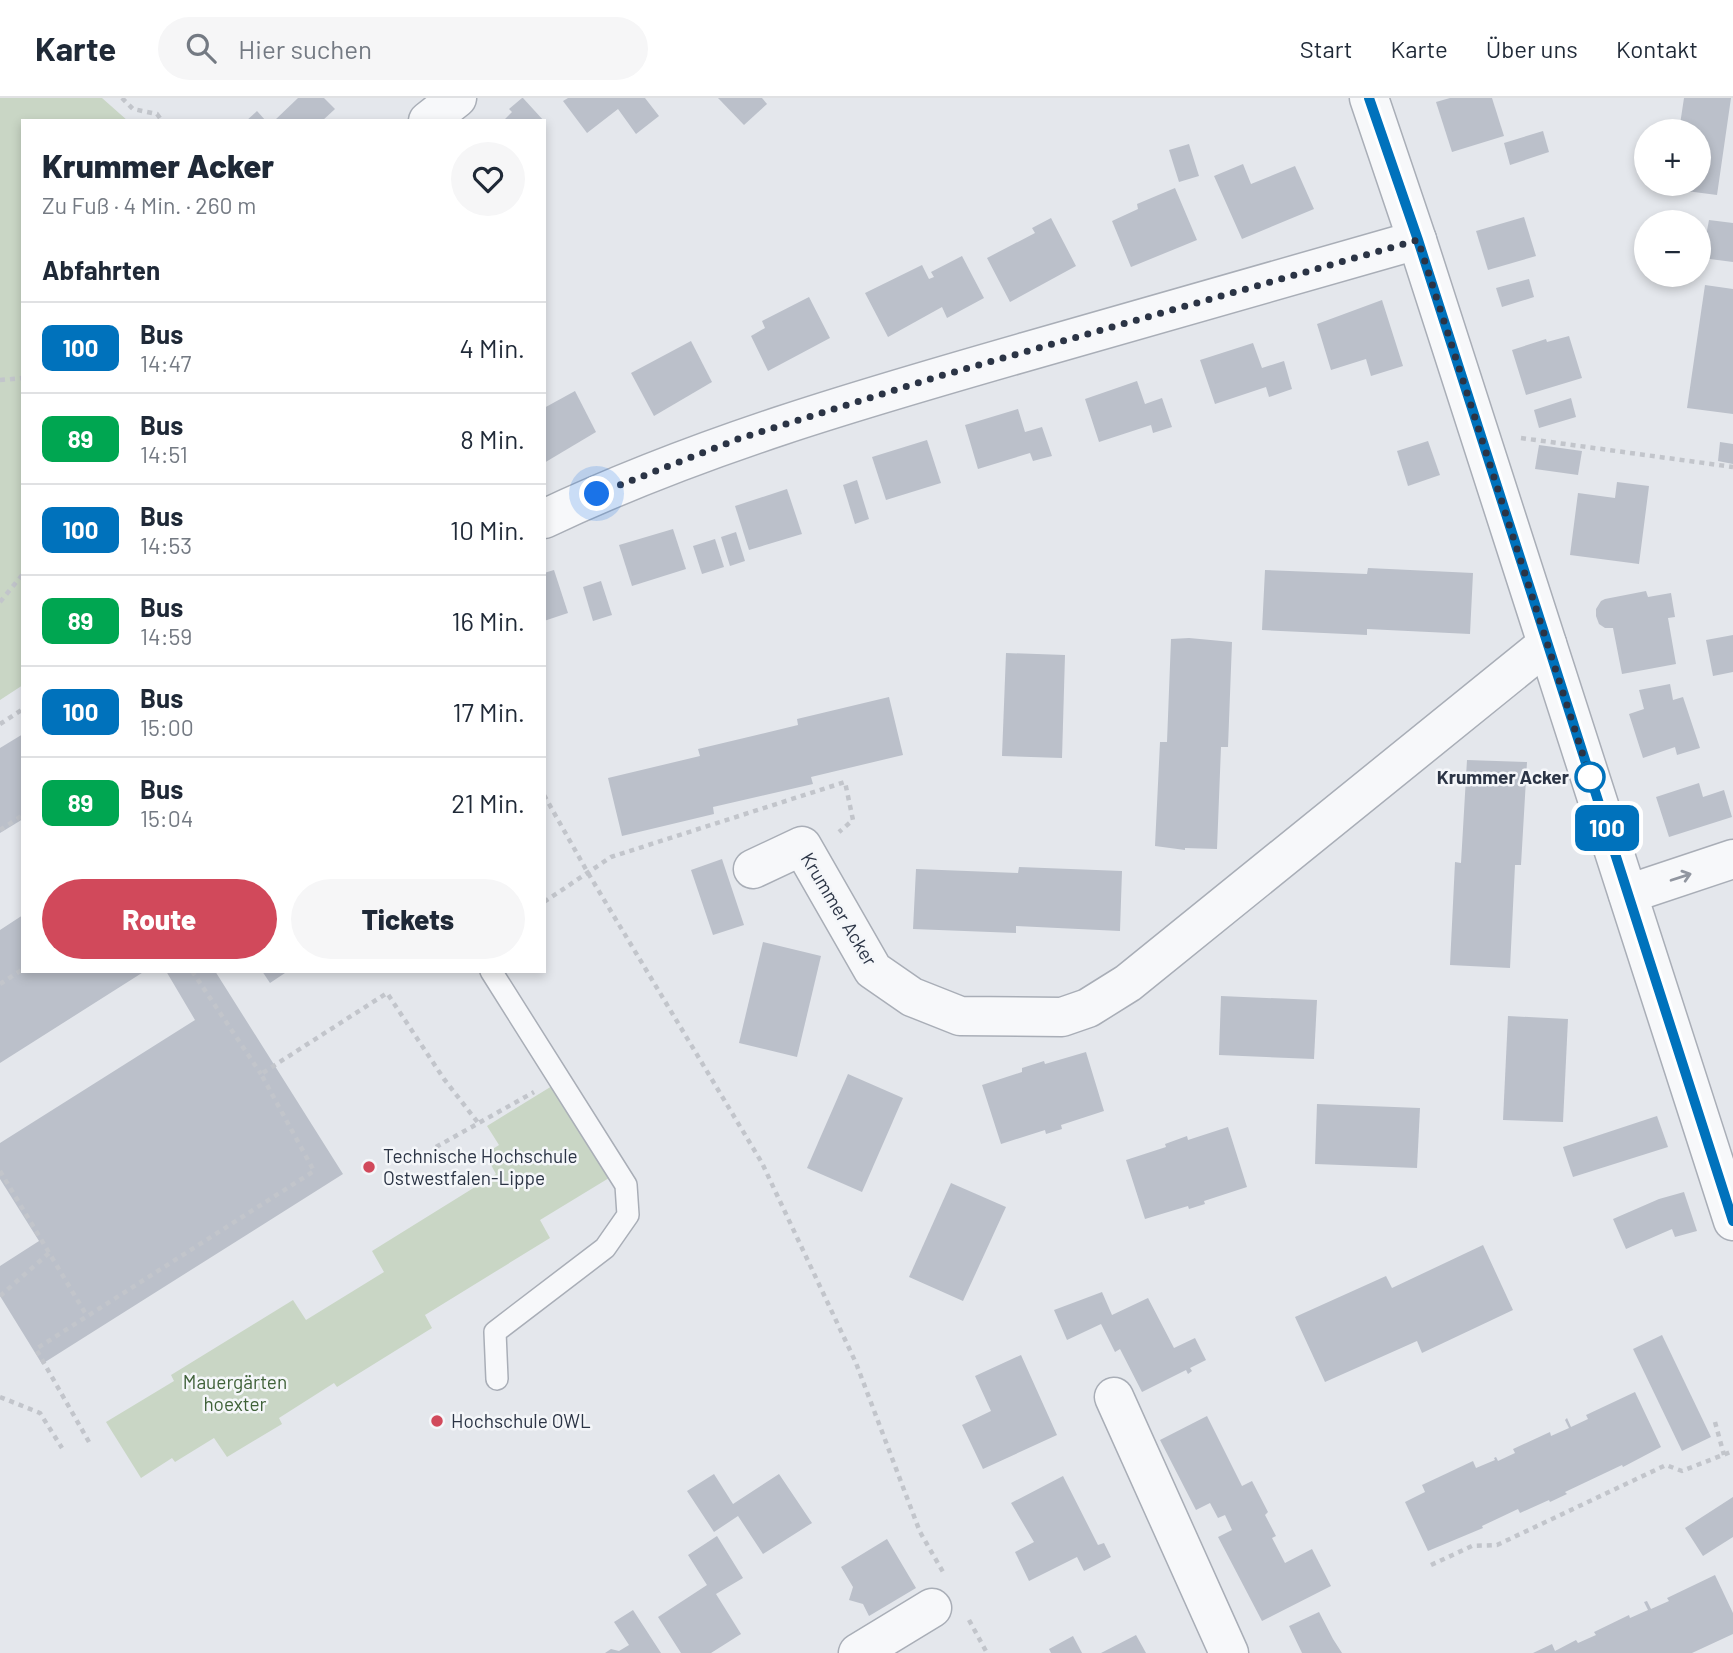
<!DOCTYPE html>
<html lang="de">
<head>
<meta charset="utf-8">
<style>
  :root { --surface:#fff; --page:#f6f6f7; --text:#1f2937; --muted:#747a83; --line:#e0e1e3; --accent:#d1495b }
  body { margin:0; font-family:Barlow,sans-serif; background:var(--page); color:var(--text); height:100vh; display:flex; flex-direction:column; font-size:26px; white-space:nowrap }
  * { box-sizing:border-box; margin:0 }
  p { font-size:23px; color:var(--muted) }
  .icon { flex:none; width:38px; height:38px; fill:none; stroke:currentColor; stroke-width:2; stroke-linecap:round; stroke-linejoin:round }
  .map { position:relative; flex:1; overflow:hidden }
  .panel { position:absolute; left:21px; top:21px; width:525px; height:854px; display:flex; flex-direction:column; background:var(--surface); border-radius:0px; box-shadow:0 4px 10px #0003 }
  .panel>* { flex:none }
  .badge { padding:0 14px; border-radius:10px; font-size:24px; line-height:46px }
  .controls { position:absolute; left:1634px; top:21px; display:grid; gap:14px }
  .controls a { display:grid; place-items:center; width:77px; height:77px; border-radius:50%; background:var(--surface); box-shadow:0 4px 10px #0003; font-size:35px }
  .you { position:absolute; width:35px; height:35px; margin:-18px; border:5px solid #fff; border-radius:50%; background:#1a73e8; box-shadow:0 0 0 10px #1a73e833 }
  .map>.badge { position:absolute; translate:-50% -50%; box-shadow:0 0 0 4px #fff }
  h2 { padding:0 21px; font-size:26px; line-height:63px }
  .round { display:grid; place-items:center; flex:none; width:74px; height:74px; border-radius:37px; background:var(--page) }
  .headline { display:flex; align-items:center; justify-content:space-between; height:119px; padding:0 21px }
  h1 { font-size:33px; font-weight:800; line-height:52px }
  .button { display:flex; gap:14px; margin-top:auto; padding:14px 21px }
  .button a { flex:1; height:80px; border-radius:42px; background:var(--accent); color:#fff; font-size:28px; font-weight:800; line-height:80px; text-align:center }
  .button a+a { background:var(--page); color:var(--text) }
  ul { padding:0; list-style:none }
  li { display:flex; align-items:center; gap:21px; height:91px; padding:0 21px; border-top:2px solid var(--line) }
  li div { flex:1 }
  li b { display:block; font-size:26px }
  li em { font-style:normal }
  li .badge { min-width:77px; font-weight:700; text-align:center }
  header { display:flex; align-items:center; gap:42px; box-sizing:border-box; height:98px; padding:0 35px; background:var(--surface); border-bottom:2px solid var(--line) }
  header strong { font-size:33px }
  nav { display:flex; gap:38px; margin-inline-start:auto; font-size:24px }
  .search { width:490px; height:63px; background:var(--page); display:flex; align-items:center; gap:18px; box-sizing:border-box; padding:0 24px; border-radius:38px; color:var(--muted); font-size:26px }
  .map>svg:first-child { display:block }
  .green { fill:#c9d6c5 }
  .building { fill:#bbc0ca }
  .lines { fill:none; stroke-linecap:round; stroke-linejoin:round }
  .service-casing { stroke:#a9aeb7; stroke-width:24 }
  .minor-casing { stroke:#a9aeb7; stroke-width:41 }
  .path { stroke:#c2c5cb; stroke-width:4.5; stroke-dasharray:5 5; stroke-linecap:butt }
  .service { stroke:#f7f8fa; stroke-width:21 }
  .minor { stroke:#f7f8fa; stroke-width:38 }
  .oneway { stroke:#9196a0 }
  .line-casing { stroke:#fff; stroke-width:16 }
  .line { stroke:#0072bc; stroke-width:10 }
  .walk { stroke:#2b3445; stroke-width:7; stroke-dasharray:0 12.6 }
  .stop-dot { fill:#fff; stroke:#0072bc; stroke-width:3.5 }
  .poi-dot { fill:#d1495b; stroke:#f4f6f9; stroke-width:2.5 }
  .labels { text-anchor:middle; stroke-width:5; stroke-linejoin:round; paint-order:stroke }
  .stop-label { font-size:19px; font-weight:bold; fill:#2b3445; stroke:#f4f6f9; text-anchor:end }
  .street-label { font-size:19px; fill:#2b3445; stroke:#f4f6f9 }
  .poi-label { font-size:19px; fill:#2b3445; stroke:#f4f6f9; text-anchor:start }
  .park-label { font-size:19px; fill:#3f6138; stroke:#f4f6f9 }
</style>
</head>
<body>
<header>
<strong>Karte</strong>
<div class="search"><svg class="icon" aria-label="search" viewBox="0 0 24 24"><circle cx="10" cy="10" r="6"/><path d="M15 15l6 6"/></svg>Hier suchen</div>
<nav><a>Start</a><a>Karte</a><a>Über uns</a><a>Kontakt</a></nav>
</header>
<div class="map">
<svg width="1733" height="1555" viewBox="0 0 1733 1555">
  <rect width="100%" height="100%" fill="#e4e7ec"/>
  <!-- green -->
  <g class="green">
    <polygon points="0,0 102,0 128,23 23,23 23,587 0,602"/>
    <polygon points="552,988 609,1080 540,1122 550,1140 425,1217 432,1230 337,1289 334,1285 279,1320 282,1326 227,1359 214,1340 175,1364 172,1360 141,1380 106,1324 174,1283 171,1277 293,1202 306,1222 384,1174 372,1153 496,1076 485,1056 499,1047 487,1028"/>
  </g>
  <!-- building -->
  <g class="building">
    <polygon points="298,0 324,0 335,11 322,23 274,23"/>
    <polygon points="522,0 523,0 544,23 503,23 512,14 509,11"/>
    <polygon points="568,0 645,0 659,18 636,36 618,11 587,35 563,3"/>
    <polygon points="718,0 762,0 767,6 744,27"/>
    <polygon points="1450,0 1492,0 1504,38 1452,54 1436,4"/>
    <polygon points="1684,0 1731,0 1717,97 1671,91 1672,86 1699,86 1699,33 1679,33"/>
    <polygon points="257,13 266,23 246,23"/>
    <polygon points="1543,33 1549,54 1510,67 1504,45"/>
    <polygon points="1189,46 1199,78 1179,84 1169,52"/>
    <polygon points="1243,66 1251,86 1295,68 1314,111 1242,141 1214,78"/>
    <polygon points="1175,90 1197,142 1131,169 1112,123 1138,111 1137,106"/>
    <polygon points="1524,119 1536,158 1488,172 1476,133"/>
    <polygon points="1051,120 1076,168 1010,204 987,160 1035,135 1032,130"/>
    <polygon points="1709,122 1733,125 1733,164 1702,160"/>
    <polygon points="962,158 984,200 947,220 942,209 888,239 865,195 922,167 929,181 934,179 931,174"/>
    <polygon points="1529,181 1534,199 1502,209 1496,190"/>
    <polygon points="1705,187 1733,191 1733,316 1687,310"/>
    <polygon points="809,199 830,240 768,273 751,238 765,230 762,223"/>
    <polygon points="1382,202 1403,268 1371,278 1366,261 1331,272 1317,226"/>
    <polygon points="1569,238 1582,280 1526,297 1512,252 1546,241 1547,244"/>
    <polygon points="691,243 712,284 654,318 631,275"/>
    <polygon points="1253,245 1262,270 1284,263 1292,291 1269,299 1266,289 1215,306 1200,262"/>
    <polygon points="1137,283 1145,306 1162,300 1172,329 1153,335 1151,327 1099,344 1085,301"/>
    <polygon points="575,293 596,334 544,365 544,310"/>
    <polygon points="1571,300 1576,319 1539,330 1534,312"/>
    <polygon points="1018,311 1025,334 1042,329 1052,358 1033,363 1030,355 978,371 965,327"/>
    <polygon points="927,342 941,385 886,402 872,359"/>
    <polygon points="1428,343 1440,377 1408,388 1397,353"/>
    <polygon points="1720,344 1733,346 1733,366 1718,363"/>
    <polygon points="1539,347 1582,353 1578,377 1535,371"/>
    <polygon points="857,382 869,421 855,426 843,387"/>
    <polygon points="1617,384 1649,388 1639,466 1570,457 1578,395 1615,400"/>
    <polygon points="787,391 802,436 749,452 735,408"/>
    <polygon points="673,431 686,471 632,488 619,447"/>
    <polygon points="736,434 745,463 730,468 721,439"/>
    <polygon points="715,441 724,469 702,476 693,448"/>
    <polygon points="1368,470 1473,475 1470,536 1367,531 1367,537 1262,532 1265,472 1367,476"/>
    <polygon points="554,472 568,515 544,523 544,475"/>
    <polygon points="601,483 612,517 593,523 583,489"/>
    <polygon points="1646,493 1648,499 1671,495 1675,519 1668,520 1676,566 1622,576 1613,530 1605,530 1599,526 1596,518 1596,511 1601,503 1605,501"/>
    <polygon points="1733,537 1733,574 1713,578 1706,542"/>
    <polygon points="1189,540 1232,544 1228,649 1221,649 1217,751 1185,750 1185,752 1155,748 1160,644 1167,644 1171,541"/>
    <polygon points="1006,555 1065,557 1062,660 1002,658"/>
    <polygon points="1670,586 1673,602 1683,599 1700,650 1677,657 1675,649 1643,660 1629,616 1644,611 1639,592"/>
    <polygon points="889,599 903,657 811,679 813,686 713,709 714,716 622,738 608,680 700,658 698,651 798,627 797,621"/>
    <polygon points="23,636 23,721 0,735 0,650"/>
    <polygon points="1467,662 1527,664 1521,767 1515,767 1510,870 1450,867 1455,764 1461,765"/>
    <polygon points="1699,685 1703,699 1724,692 1732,719 1669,739 1656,699"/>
    <polygon points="722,761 744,827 713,837 691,772"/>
    <polygon points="1019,769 1122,773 1120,833 1016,828 1016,835 913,831 916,771 1018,775"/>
    <polygon points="23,817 23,873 145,873 0,965 0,832"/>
    <polygon points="763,844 821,858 797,959 739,945"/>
    <polygon points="166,873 215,873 343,1076 42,1266 0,1198 0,1168 39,1143 0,1081 0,1045 195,922"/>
    <polygon points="262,873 288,873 270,885"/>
    <polygon points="1221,898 1317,902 1314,961 1219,957"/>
    <polygon points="1508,918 1568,921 1563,1024 1503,1022"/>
    <polygon points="1086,954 1104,1013 1061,1027 1062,1031 1046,1036 1045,1032 1001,1046 982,987 1022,974 1022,970 1044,963 1045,966"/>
    <polygon points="848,976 903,1000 862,1094 807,1070"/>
    <polygon points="1317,1006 1420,1010 1417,1070 1315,1066"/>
    <polygon points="1657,1018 1668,1049 1573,1079 1563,1049"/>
    <polygon points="1228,1029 1247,1089 1204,1103 1205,1106 1189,1111 1188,1108 1145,1121 1126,1062 1166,1049 1165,1046 1187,1038 1188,1042"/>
    <polygon points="951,1085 1006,1109 963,1203 909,1179"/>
    <polygon points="1684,1094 1697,1133 1675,1139 1672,1131 1626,1151 1613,1121 1659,1101"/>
    <polygon points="1483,1147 1513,1212 1422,1255 1417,1243 1325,1284 1295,1219 1386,1178 1392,1190"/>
    <polygon points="1102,1194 1112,1217 1148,1200 1174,1250 1195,1240 1206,1262 1190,1270 1192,1273 1188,1276 1186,1272 1142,1294 1120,1251 1115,1254 1101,1226 1067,1242 1054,1212"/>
    <polygon points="1662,1237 1711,1339 1682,1353 1633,1251"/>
    <polygon points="1021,1257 1057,1337 983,1371 962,1327 991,1313 975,1278"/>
    <polygon points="1635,1294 1661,1349 1623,1369 1622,1367 1565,1394 1567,1396 1550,1404 1549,1402 1520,1415 1518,1411 1482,1428 1483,1430 1428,1453 1405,1404 1425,1394 1422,1387 1473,1363 1476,1370 1495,1362 1494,1360 1496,1359 1498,1363 1515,1355 1513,1351 1550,1334 1551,1338 1569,1330 1565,1322 1567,1320 1571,1329 1588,1321 1586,1317"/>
    <polygon points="1207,1318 1242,1388 1252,1383 1268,1414 1265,1417 1276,1438 1272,1440 1285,1465 1312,1451 1331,1488 1262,1523 1218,1439 1232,1432 1225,1417 1218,1420 1210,1405 1196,1412 1160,1342"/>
    <polygon points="714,1376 733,1406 779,1376 812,1425 763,1456 738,1418 714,1434 687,1393"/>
    <polygon points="1063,1378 1098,1447 1104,1445 1111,1459 1084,1473 1077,1459 1029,1483 1015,1454 1034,1444 1011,1405"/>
    <polygon points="1733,1399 1733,1439 1703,1458 1685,1430"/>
    <polygon points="717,1438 743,1480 716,1496 741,1536 711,1555 681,1555 658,1519 707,1487 688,1457"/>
    <polygon points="887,1441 916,1490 869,1518 863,1506 849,1502 853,1489 841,1469"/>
    <polygon points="1715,1477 1733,1515 1733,1536 1692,1555 1533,1555 1552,1546 1555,1553 1576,1542 1578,1545 1596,1537 1594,1534 1629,1517 1630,1520 1648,1512 1644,1504 1647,1503 1651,1511 1669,1503 1667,1500"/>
    <polygon points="633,1512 661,1555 605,1555 611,1551 619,1553 629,1547 614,1524"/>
    <polygon points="1319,1514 1333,1541 1342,1555 1302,1555 1289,1528"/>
    <polygon points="1136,1537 1146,1555 1101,1555"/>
    <polygon points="1073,1538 1082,1555 1051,1555 1049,1551"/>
  </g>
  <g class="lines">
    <!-- service casing -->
    <g class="service-casing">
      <polyline id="service" points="491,873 626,1087 628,1117 605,1150 495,1234 497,1281"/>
    </g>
    <!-- minor casing -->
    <g class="minor-casing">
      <g id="minor">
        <polyline points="1369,0 1417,142 1733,1123"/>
        <polyline points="428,23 457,0"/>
        <path d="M544,421C698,348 861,301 1025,254C1156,217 1287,180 1417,142"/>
        <polyline points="753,771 802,748 873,872 912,899 960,918 1062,919 1088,910 1128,885 1547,546"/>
        <polyline points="1628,796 1733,761"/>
        <polyline points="1114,1299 1229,1555"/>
        <polyline points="858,1555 932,1510"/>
      </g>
    </g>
    <!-- path -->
    <g class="path">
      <polyline points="122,0 133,11 157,16 162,23"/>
      <polyline points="0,282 23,280"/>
      <polyline points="1521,340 1733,369"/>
      <polyline points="0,504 23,476"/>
      <polyline points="0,626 23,611"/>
      <polyline points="544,697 588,775 762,1065 856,1265 920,1434 943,1474"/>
      <polyline points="0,732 23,717"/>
      <polyline points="544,804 611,759 845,684 853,722 839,734"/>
      <polyline points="192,873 261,976"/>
      <polyline points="0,886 23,871"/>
      <polyline points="436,1049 534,994"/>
      <polyline points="0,1073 87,1218"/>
      <polyline points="0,1198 49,1155"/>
      <polyline points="0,1299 40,1315 62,1350"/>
      <polyline points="1715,1324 1724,1357"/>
      <polyline points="89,1344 36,1251 314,1073 261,976 387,895 444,981 479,1026"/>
      <polyline points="1431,1467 1472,1448 1497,1447 1666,1367 1682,1373 1733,1353"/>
      <polyline points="969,1522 987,1555"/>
    </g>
    <!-- service -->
    <use href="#service" class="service"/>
    <!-- minor -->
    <use href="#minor" class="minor"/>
  </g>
  <!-- one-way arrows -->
  <defs><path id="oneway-shaft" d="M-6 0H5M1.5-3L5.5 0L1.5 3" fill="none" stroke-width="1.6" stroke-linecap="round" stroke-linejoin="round" transform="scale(1.75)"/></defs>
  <use class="oneway" href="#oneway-shaft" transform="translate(1681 779) rotate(-18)"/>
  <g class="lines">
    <!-- line casing -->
    <g class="line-casing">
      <polyline id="line" points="1369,0 1418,142 1733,1123"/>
    </g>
    <!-- line -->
    <use href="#line" class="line"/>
    <!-- walk -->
    <polyline class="walk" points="597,396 738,341 940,278 1418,142 1590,679"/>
  </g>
  <!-- markers -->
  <circle class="stop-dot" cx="1590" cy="679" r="14"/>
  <g class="poi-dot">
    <circle cx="369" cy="1069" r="7"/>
    <circle cx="437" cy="1323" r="7"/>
  </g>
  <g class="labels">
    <!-- stop labels -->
    <g class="stop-label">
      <text x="1569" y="686">Krummer Acker</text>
    </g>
    <!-- street labels -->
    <g class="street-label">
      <text transform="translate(839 811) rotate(59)" y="7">Krummer Acker</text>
    </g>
    <!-- poi labels -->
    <g class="poi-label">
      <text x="383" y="1065">Technische Hochschule<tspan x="383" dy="22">Ostwestfalen-Lippe</tspan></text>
      <text x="451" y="1330">Hochschule OWL</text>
    </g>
    <!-- park labels -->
    <g class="park-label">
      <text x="235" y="1291">Mauergärten<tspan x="235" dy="22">hoexter</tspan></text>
    </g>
  </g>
</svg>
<div class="controls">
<a>+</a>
<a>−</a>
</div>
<div class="you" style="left:597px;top:396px"></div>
<b class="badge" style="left:1607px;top:730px;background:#0072bc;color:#fff">100</b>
<section class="panel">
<div class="headline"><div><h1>Krummer Acker</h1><p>Zu Fuß · 4 Min. · 260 m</p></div><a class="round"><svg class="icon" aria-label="heart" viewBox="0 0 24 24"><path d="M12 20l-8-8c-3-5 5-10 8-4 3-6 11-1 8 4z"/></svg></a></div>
<h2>Abfahrten</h2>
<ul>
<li><span class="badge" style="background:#0072bc;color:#fff">100</span><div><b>Bus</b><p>14:47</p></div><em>4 Min.</em></li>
<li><span class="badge" style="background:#00a651;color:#fff">89</span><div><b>Bus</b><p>14:51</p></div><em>8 Min.</em></li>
<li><span class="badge" style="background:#0072bc;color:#fff">100</span><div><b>Bus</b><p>14:53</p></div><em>10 Min.</em></li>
<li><span class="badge" style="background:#00a651;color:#fff">89</span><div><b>Bus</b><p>14:59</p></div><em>16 Min.</em></li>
<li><span class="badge" style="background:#0072bc;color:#fff">100</span><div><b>Bus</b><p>15:00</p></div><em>17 Min.</em></li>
<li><span class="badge" style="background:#00a651;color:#fff">89</span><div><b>Bus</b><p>15:04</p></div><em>21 Min.</em></li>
</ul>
<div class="button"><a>Route</a><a>Tickets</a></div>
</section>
</div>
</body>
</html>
